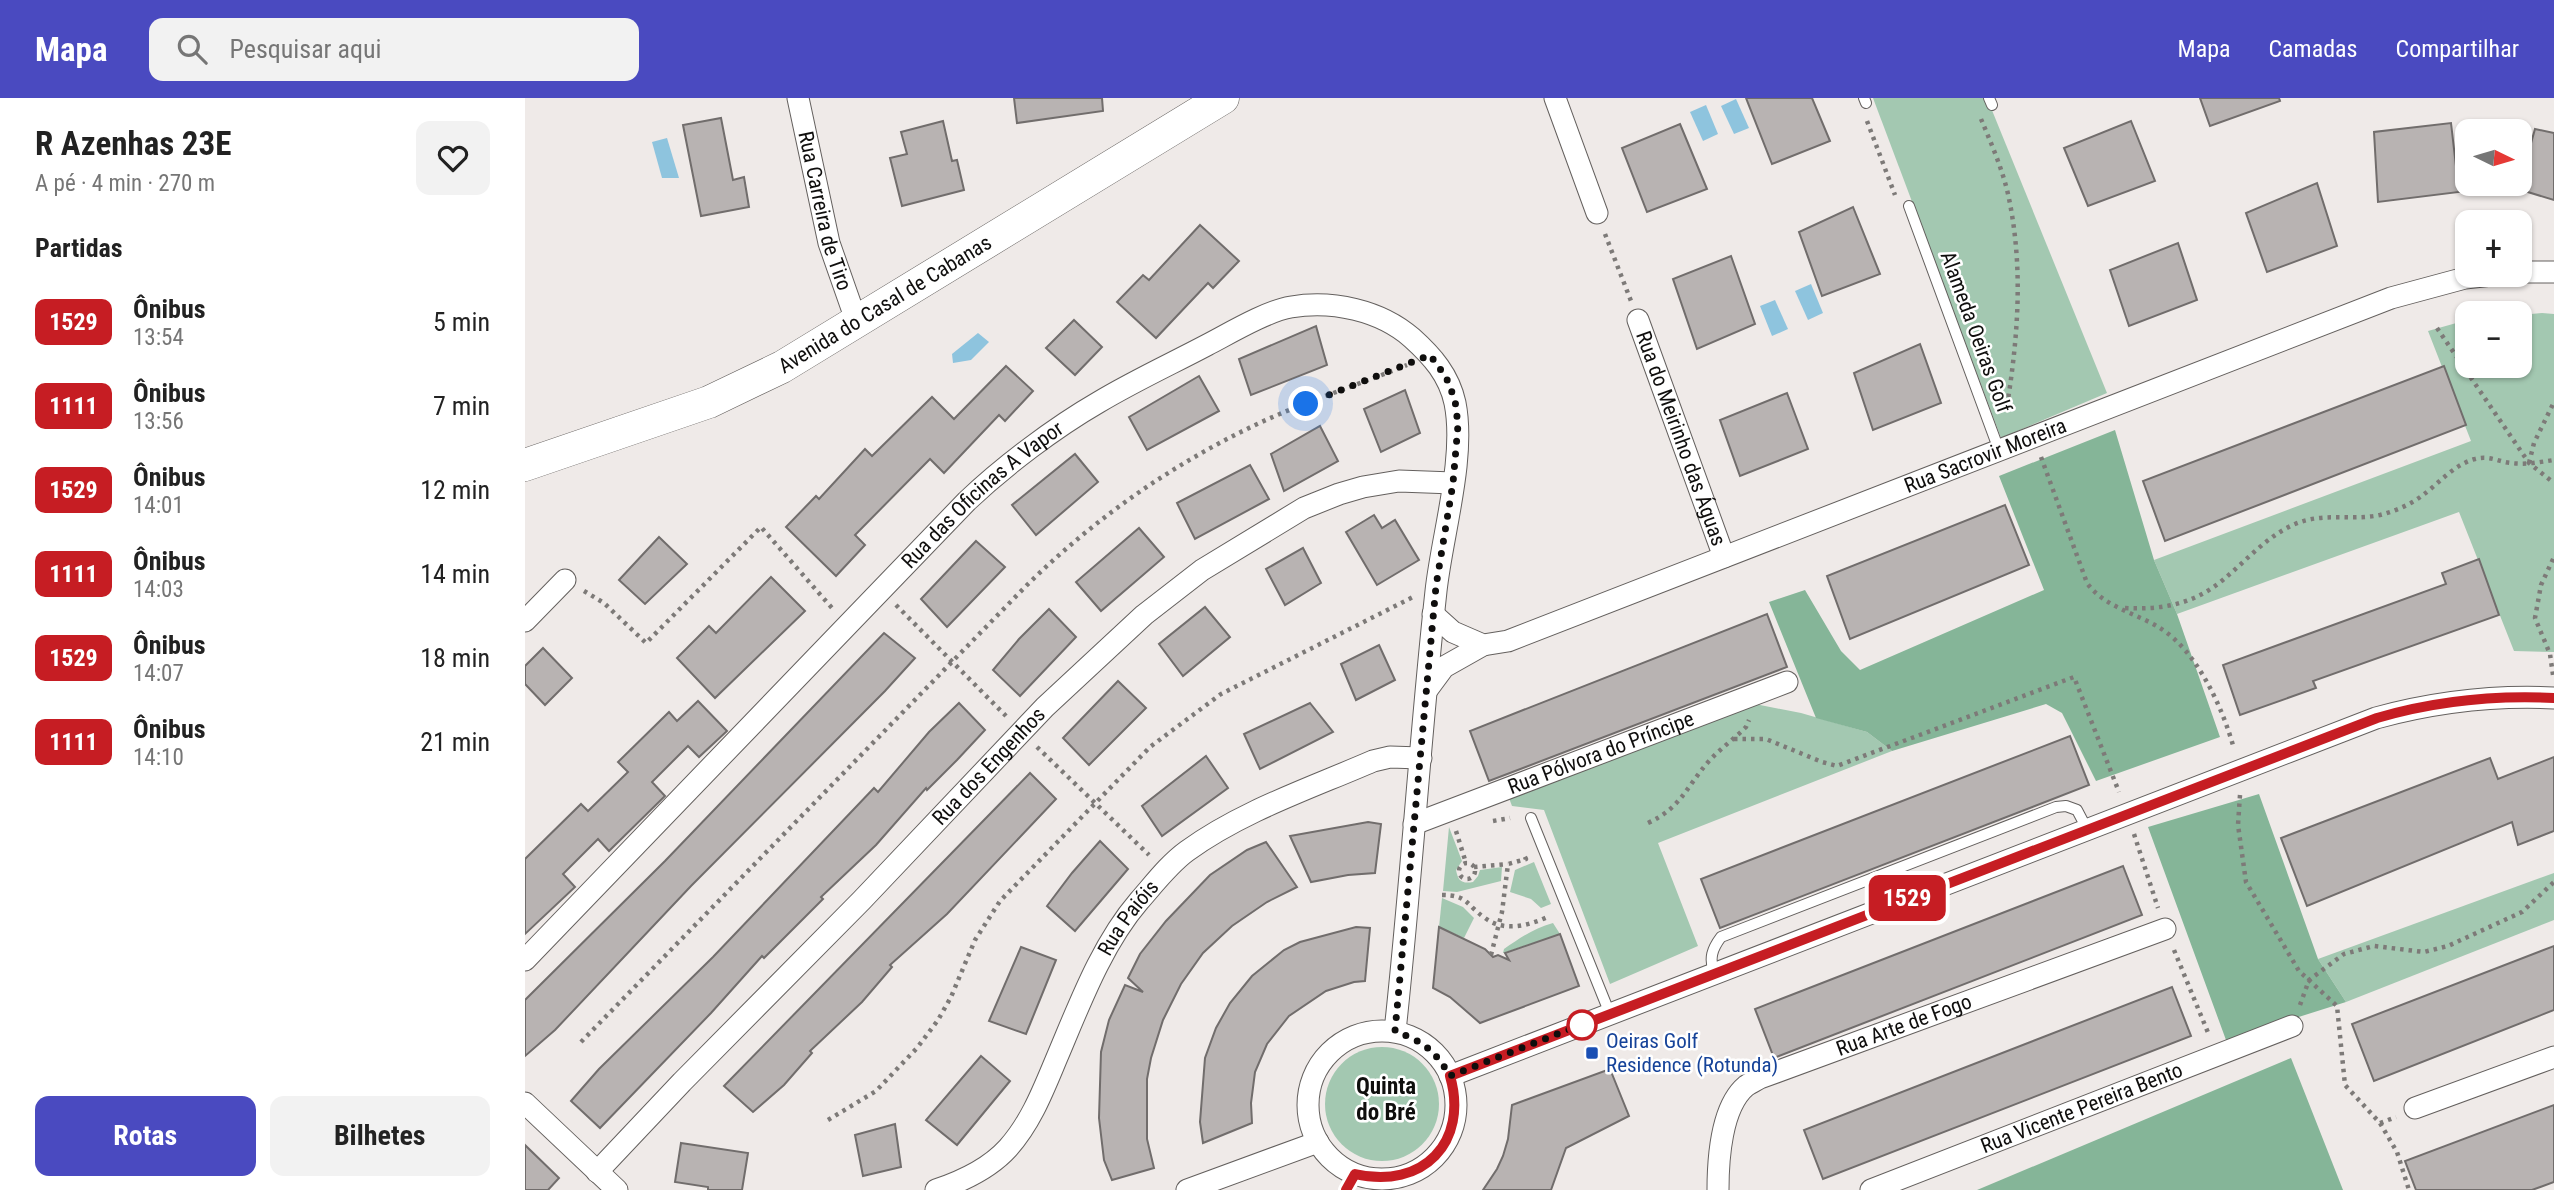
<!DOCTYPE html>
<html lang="pt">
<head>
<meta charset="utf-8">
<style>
  :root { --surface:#fff; --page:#f2f2f2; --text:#222; --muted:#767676; --accent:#4a4ac0 }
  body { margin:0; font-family:"Roboto Condensed",sans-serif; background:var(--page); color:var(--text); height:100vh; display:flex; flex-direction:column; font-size:26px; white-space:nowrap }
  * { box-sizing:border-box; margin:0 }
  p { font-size:23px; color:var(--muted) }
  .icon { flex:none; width:38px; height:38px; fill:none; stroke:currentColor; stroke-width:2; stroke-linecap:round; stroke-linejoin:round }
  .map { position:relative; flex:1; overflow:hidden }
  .details { display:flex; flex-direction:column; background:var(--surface); width:525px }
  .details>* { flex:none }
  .badge { padding:0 14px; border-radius:10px; font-size:24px; line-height:46px }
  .needle { width:46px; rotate:95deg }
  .fabs { position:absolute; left:1930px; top:21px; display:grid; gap:14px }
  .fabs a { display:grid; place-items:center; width:77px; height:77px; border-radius:14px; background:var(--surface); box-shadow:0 2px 5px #0004; font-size:35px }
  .you { position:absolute; width:35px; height:35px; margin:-18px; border:5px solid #fff; border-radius:50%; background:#1a73e8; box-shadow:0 0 0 10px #1a73e833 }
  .map>.badge { position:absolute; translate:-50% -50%; box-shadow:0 0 0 4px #fff }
  h2 { padding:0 35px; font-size:26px; line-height:63px }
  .round { display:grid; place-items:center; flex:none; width:74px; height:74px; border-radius:14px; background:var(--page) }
  .headline { display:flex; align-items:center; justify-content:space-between; height:119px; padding:0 35px }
  h1 { font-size:33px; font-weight:700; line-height:52px }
  .primary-button { display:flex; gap:14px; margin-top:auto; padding:14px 35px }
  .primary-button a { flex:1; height:80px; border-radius:14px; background:var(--accent); color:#fff; font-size:28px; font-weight:700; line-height:80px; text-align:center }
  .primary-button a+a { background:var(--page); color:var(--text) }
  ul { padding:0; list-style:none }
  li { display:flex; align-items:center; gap:21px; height:84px; padding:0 35px }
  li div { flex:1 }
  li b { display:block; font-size:26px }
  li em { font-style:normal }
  li .badge { min-width:77px; font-weight:700; text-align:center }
  header { display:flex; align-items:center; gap:42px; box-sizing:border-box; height:98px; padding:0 35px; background:var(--accent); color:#fff }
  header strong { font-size:33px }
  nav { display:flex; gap:38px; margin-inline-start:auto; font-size:24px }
  .search { width:490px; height:63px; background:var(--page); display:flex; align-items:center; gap:18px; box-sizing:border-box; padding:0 24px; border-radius:14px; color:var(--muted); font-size:26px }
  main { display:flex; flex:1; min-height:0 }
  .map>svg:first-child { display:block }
  .green { fill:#a3c8b1 }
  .forest { fill:#85b598 }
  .water { fill:#8ec4de }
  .building { fill:#b8b3b2; stroke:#716d6c; stroke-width:2 }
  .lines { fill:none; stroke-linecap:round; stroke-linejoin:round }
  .lane-casing { stroke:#64605e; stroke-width:12 }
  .street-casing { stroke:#64605e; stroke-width:23 }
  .secondary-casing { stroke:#64605e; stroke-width:33 }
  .path { stroke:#7d7a78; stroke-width:4.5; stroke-dasharray:3.5 5; stroke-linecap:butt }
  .lane { stroke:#fff; stroke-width:10 }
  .street { stroke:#fff; stroke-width:21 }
  .secondary { stroke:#fff; stroke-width:32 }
  .line-casing { stroke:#fff; stroke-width:16 }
  .line { stroke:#c61d23; stroke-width:10 }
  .walk { stroke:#0f0e0d; stroke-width:7; stroke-dasharray:0 12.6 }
  .stop-dot { fill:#fff; stroke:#c61d23; stroke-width:3.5 }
  .transit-dot { fill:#1a4fb4; stroke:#fff; stroke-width:2.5 }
  .labels { text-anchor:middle; stroke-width:5; stroke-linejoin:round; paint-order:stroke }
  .street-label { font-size:21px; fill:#0f0e0d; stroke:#fff }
  .transit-label { font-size:21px; fill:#164399; stroke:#fff; text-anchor:start }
  .neighbourhood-label { font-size:23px; font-weight:bold; fill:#0f0e0d; stroke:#fff }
</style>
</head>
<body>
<header>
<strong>Mapa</strong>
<div class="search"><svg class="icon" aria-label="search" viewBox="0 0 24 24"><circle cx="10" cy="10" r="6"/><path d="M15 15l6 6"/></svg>Pesquisar aqui</div>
<nav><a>Mapa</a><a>Camadas</a><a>Compartilhar</a></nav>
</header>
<main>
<section class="details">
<div class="headline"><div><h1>R Azenhas 23E</h1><p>A pé · 4 min · 270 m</p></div><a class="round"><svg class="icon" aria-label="heart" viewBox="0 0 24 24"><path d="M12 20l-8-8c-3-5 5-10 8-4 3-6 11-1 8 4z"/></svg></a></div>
<h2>Partidas</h2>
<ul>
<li><span class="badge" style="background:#c61d23;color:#fff">1529</span><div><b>Ônibus</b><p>13:54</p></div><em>5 min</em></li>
<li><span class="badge" style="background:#c61d23;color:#fff">1111</span><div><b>Ônibus</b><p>13:56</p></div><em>7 min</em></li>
<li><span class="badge" style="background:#c61d23;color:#fff">1529</span><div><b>Ônibus</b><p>14:01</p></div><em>12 min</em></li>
<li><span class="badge" style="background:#c61d23;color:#fff">1111</span><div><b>Ônibus</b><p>14:03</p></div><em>14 min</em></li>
<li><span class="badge" style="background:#c61d23;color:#fff">1529</span><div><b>Ônibus</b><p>14:07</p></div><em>18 min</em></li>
<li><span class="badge" style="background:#c61d23;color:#fff">1111</span><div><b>Ônibus</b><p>14:10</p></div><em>21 min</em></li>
</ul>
<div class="primary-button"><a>Rotas</a><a>Bilhetes</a></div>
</section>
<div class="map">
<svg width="2029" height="1092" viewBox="0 0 2029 1092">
  <rect width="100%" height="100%" fill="#efeae8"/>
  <!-- green -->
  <g class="green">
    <polygon points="1348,0 1462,0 1582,295 1476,340"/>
    <polygon points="2017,215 2029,216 2029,554 1989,553 1934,414 1652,516 1629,462 1946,343 1903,233 1942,222 1942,268 1995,268 1995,217"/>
    <polygon points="1230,606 1276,615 1342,634 1367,653 1133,745 1173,848 1085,886 1019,712 987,708 984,700"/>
    <path d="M924,729L937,763L931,772C933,783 937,786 948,784L953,778L955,772L977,769L976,783L932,794L918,793Z"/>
    <polygon points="1009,764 1026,806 1016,810 1006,801 985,794 990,772"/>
    <polygon points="2029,775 2029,822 1821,904 1793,861"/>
    <polygon points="917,800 938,809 949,820 939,840 914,829"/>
    <path d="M1028,825L1035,836L978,855L979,851C995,840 1009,830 1028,825Z"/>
    <circle cx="857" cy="1006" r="57"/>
  </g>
  <!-- forest -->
  <g class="forest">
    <polygon points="1590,332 1629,462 1652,516 1695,639 1571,683 1537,615 1521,606 1367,653 1342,634 1291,620 1244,504 1280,492 1316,553 1335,572 1519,492 1474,378"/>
    <polygon points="1734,696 1793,861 1821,904 1701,942 1623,729"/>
    <polygon points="1766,960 1818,1092 1452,1092"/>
  </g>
  <!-- water -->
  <g class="water">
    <polygon points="1211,1 1224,30 1209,36 1196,8"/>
    <polygon points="1181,7 1193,36 1178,43 1165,14"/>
    <polygon points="142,40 154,80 137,80 127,44"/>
    <polygon points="1286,186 1298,215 1283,222 1270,193"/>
    <polygon points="1250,202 1263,231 1247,238 1235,208"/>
    <polygon points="453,235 464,244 446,262 428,265 427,256"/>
  </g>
  <!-- building -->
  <g class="building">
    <polygon points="489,0 577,0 578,13 492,25"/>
    <polygon points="1221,0 1287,0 1305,43 1247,66"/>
    <polygon points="1675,0 1754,0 1755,3 1685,28"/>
    <polygon points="196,20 208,82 219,79 224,109 176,118 158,27"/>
    <polygon points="418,23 427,63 432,62 439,92 377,108 365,60 382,56 376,34"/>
    <polygon points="1606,23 1630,83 1563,108 1539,50"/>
    <polygon points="1926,25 1934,94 1853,104 1849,34"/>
    <polygon points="1155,26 1182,91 1122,114 1097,50"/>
    <polygon points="2010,31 2029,35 2029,102 1993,91"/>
    <polygon points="1792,85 1812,148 1742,174 1721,115"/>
    <polygon points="1328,109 1355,176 1297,198 1274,134"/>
    <polygon points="675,127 714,163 688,190 683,185 631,240 592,204 618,177 624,182"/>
    <polygon points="1653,145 1672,202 1604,228 1585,172"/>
    <polygon points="1206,158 1230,226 1172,251 1148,181"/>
    <polygon points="549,222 577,249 550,277 521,250"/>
    <polygon points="791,228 802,267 726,297 714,261"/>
    <polygon points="1395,246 1416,305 1348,332 1329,275"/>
    <polygon points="481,268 508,293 480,323 474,317 419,375 405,361 330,437 340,447 311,478 261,429 291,398 294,401 340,351 347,358 407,299 429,321"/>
    <polygon points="1919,268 1941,327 1640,443 1618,383"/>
    <polygon points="674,278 694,313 622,352 604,319"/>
    <polygon points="880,292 895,335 856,354 839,311"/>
    <polygon points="1262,295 1283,351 1215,378 1195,322"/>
    <polygon points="795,328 813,363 759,393 746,356"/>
    <polygon points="550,356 573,384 511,437 487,407"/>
    <polygon points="725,367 744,401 670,441 652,405"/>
    <polygon points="1480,407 1504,467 1325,541 1302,478"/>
    <polygon points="849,417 857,430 870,422 894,462 852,487 821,434"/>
    <polygon points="614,430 639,459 576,513 551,484"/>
    <polygon points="134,439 162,466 120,506 94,482"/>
    <polygon points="451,443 480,469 422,529 396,501"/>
    <polygon points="778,450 796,485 760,507 741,471"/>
    <polygon points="1954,461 1974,517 1788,583 1791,590 1715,617 1698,567 1921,486 1917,475"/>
    <polygon points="246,479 280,513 190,600 152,560 184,528 191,535"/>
    <polygon points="680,509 705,539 658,578 634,546"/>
    <polygon points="524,511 551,539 495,598 468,572 494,541"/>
    <polygon points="1242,516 1262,569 964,683 945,633"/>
    <polygon points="359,535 390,560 360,593 166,788 30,932 0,958 0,902 140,763"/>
    <polygon points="854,547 870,582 831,602 816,566"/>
    <polygon points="18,550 47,580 20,607 0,586 0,568"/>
    <polygon points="593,583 621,610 564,667 538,640"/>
    <polygon points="173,603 202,633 174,659 163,648 127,684 140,698 84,753 73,741 38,776 50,789 0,836 0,761 56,706 63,713 103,674 93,664 144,614 152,623"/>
    <polygon points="434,605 460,632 432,662 402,692 401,690 351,747 296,799 298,801 239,860 237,858 186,915 75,1030 46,1003 74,971 188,859 349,690 353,694 404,634"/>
    <polygon points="785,605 808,634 735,671 719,636"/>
    <polygon points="1545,638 1564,687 1195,830 1176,781"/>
    <polygon points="681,658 703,690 637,738 617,708"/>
    <polygon points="2029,659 2029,733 1993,747 1987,724 1782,808 1756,740 1965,660 1973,681"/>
    <polygon points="505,675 531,701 422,816 365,867 367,869 337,904 285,953 287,955 259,987 228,1014 199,988"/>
    <polygon points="843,724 856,726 850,775 823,777 786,784 765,738"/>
    <polygon points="575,743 603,771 550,833 522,808 547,775"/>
    <polygon points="741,744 772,789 742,804 707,828 678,855 656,886 638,922 626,960 622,981 622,1041 629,1070 587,1082 579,1062 574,1020 576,954 584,922 600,887 618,894 603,880 615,856 641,823 685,777 722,752"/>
    <polygon points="1598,768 1617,817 1249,960 1230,911"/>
    <polygon points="831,829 845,830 840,883 829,884 801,893 764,918 742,946 730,974 726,1005 727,1025 678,1045 675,1024 680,960 691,930 705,905 727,878 759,852 775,844"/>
    <polygon points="914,829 960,851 968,859 973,857 984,862 980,855 1035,836 1054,888 955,925 925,899 908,890"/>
    <polygon points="2029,848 2029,912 1849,983 1827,926"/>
    <polygon points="496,849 531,862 501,936 464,923"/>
    <polygon points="1647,889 1666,938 1298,1081 1279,1032"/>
    <polygon points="456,958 485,983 432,1047 401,1022"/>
    <polygon points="1085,971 1104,1018 1041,1050 1026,1092 958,1092 972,1071 978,1058 983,1041 987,1007"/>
    <polygon points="2029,1007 2029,1084 2007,1092 1891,1092 1880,1063"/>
    <polygon points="370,1026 376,1069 338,1078 330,1037"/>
    <polygon points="156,1045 223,1055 217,1092 183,1092 183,1089 150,1084"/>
    <polygon points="0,1047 34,1080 23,1092 0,1092"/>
  </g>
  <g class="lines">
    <!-- lane casing -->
    <g class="lane-casing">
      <g id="lane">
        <polyline points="1339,0 1341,5"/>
        <polyline points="1464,0 1467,7"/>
        <polyline points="1384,108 1474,352"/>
        <polyline points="1006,720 1085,916"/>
        <path d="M1189,875C1184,860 1187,851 1196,839L1531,709L1541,708L1552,712L1562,731"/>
      </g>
    </g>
    <!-- street casing -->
    <g class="street-casing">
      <g id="street">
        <path id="s1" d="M273,0L304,145L331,222"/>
        <polyline points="1030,0 1072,115"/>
        <polyline points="1995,174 2029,174"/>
        <path id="s2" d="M1113,222L1199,459"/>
        <path id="s3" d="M908,516L928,534L958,547L983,543L1866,200L1940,180L1967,177"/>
        <polyline points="0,523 40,482"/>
        <polyline points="902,592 919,569 958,547"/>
        <path id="s4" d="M889,726L1262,584"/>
        <path id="s5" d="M0,862L442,403C479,368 529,330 574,304C609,283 646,266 682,247C705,235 742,213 766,209C807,202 855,212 887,240C907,258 924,277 930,305C941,360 917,437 911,493C895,640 886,787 870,933"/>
        <circle cx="857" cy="1007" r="74"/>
        <path d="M925,978L1851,620C1910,604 1968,597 2029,600"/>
        <polyline points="0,1005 92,1092"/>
        <polyline points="1890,1010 2029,959"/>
        <path id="s6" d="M72,1074L157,984L337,802L520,609L619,517L677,472L779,410L814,396L838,389L874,383L928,385"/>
        <path id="s7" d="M411,1092C438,1083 464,1071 483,1050C507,1023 519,990 533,957C555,905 577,846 614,803C629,786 644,766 662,753C717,713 786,690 848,663L865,659L896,660"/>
        <polyline points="662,1092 793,1044"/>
        <path id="s8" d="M1193,1092C1193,1062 1196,1009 1221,988C1225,985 1230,983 1235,980L1640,831"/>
        <path id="s9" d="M1346,1092L1767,928"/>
      </g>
    </g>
    <!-- secondary casing -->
    <g class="secondary-casing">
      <g id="secondary">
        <path id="s10" d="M0,367L184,304L257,269L698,0"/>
      </g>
    </g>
    <!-- path -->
    <g class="path">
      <path d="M1456,21C1466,45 1477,70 1483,96C1499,169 1493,241 1481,314"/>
      <polyline points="1342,23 1370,97"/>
      <polyline points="1080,136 1106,203"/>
      <polyline points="1912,230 2004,365 2029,385"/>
      <path d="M1516,359L1562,485C1579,509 1611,515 1635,530C1672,553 1698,610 1709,651"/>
      <polyline points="2004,365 2009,345 2029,304"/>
      <polyline points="59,493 79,505 121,545 236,429 307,510"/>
      <polyline points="371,507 481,618"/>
      <path d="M1600,510C1637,512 1670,506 1699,481C1722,462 1742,438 1770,426C1798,414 1826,423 1855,417C1870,413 1885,407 1898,397C1914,385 1930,366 1950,361C1964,357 1974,364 1986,365C2000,367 2015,364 2029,362"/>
      <polyline points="2028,577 2025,556 2010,520 2016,487 2029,459"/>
      <polyline points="1209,641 1241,641 1297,664 1312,668 1549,579 1594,694"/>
      <polyline points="512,649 624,757"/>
      <polyline points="1715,697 1713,727 1721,784 1774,873 1812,908 1820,987 1855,1025 1872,1054 1884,1092"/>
      <polyline points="968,723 985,720"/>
      <path d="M1123,725C1157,709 1161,689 1184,663C1195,651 1209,641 1221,629L1224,622"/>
      <polyline points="931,733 941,765"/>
      <polyline points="1609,736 1633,810"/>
      <circle cx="942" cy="773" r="8"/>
      <polyline points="949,769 983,766"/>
      <path d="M917,797C943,797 941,807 960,820C980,835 1005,827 1025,818"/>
      <polyline points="1649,852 1684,937"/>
      <polyline points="966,857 977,814 983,766 1001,761 999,757"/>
      <polyline points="1775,907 1784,882 1819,856 1849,848 1899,854 1923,848 1997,814 2029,784"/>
      <path d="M56,944L502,487C569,421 645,368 728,328C778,304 831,288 882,267"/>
      <polyline points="303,1022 351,993 392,950 413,922 426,899 450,842 475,803 625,649 696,596 888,499"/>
      <polyline points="1855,1025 1871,1019"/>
    </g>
    <!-- lane -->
    <use href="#lane" class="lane"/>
    <!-- street -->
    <use href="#street" class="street"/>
    <!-- secondary -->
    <use href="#secondary" class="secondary"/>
  </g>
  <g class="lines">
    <!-- line casing -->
    <g class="line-casing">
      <path id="line" d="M821,1092L830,1076C898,1092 944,1044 925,978L1852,620C1910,603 1968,597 2029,600"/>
    </g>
    <!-- line -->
    <use href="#line" class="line"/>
    <!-- walk -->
    <path class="walk" d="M781,306L905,257L921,279L930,302L933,327L928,385L911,488L870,933C898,944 909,951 925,978L1063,924L1057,927"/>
  </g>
  <!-- markers -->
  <circle class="stop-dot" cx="1057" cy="927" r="14"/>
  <rect class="transit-dot" x="1060" y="948" width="14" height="14" rx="3.5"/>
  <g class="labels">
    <!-- street labels -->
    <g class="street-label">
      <text dy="7" stroke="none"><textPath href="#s1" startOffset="116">Rua Carreira de Tiro</textPath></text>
      <text dy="7" stroke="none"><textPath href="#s10" startOffset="396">Avenida do Casal de Cabanas</textPath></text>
      <text transform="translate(1451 234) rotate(70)" y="7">Alameda Oeiras Golf</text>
      <text dy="7" stroke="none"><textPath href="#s2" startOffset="126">Rua do Meirinho das Águas</textPath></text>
      <text dy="7" stroke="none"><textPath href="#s3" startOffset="597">Rua Sacrovir Moreira</textPath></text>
      <text dy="7" stroke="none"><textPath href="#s5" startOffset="653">Rua das Oficinas A Vapor</textPath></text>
      <text dy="7" stroke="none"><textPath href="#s4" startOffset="200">Rua Pólvora do Príncipe</textPath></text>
      <text dy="7" stroke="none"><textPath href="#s6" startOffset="564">Rua dos Engenhos</textPath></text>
      <text dy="7" stroke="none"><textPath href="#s7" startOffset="345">Rua Paióis</textPath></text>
      <text dy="7" stroke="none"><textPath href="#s8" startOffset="280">Rua Arte de Fogo</textPath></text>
      <text dy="7" stroke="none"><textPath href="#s9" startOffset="226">Rua Vicente Pereira Bento</textPath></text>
    </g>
    <!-- transit labels -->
    <g class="transit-label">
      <text x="1081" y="950">Oeiras Golf<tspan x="1081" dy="24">Residence (Rotunda)</tspan></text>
    </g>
    <!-- neighbourhood labels -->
    <g class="neighbourhood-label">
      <text x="861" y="996">Quinta<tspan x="861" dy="26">do Bré</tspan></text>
    </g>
  </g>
</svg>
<div class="fabs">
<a><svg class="needle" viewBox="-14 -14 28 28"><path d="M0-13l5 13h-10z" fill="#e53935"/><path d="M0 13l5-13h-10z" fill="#767676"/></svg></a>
<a>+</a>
<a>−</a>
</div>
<div class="you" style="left:781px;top:306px"></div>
<b class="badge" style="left:1382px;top:800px;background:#c61d23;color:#fff">1529</b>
</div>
</main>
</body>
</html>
